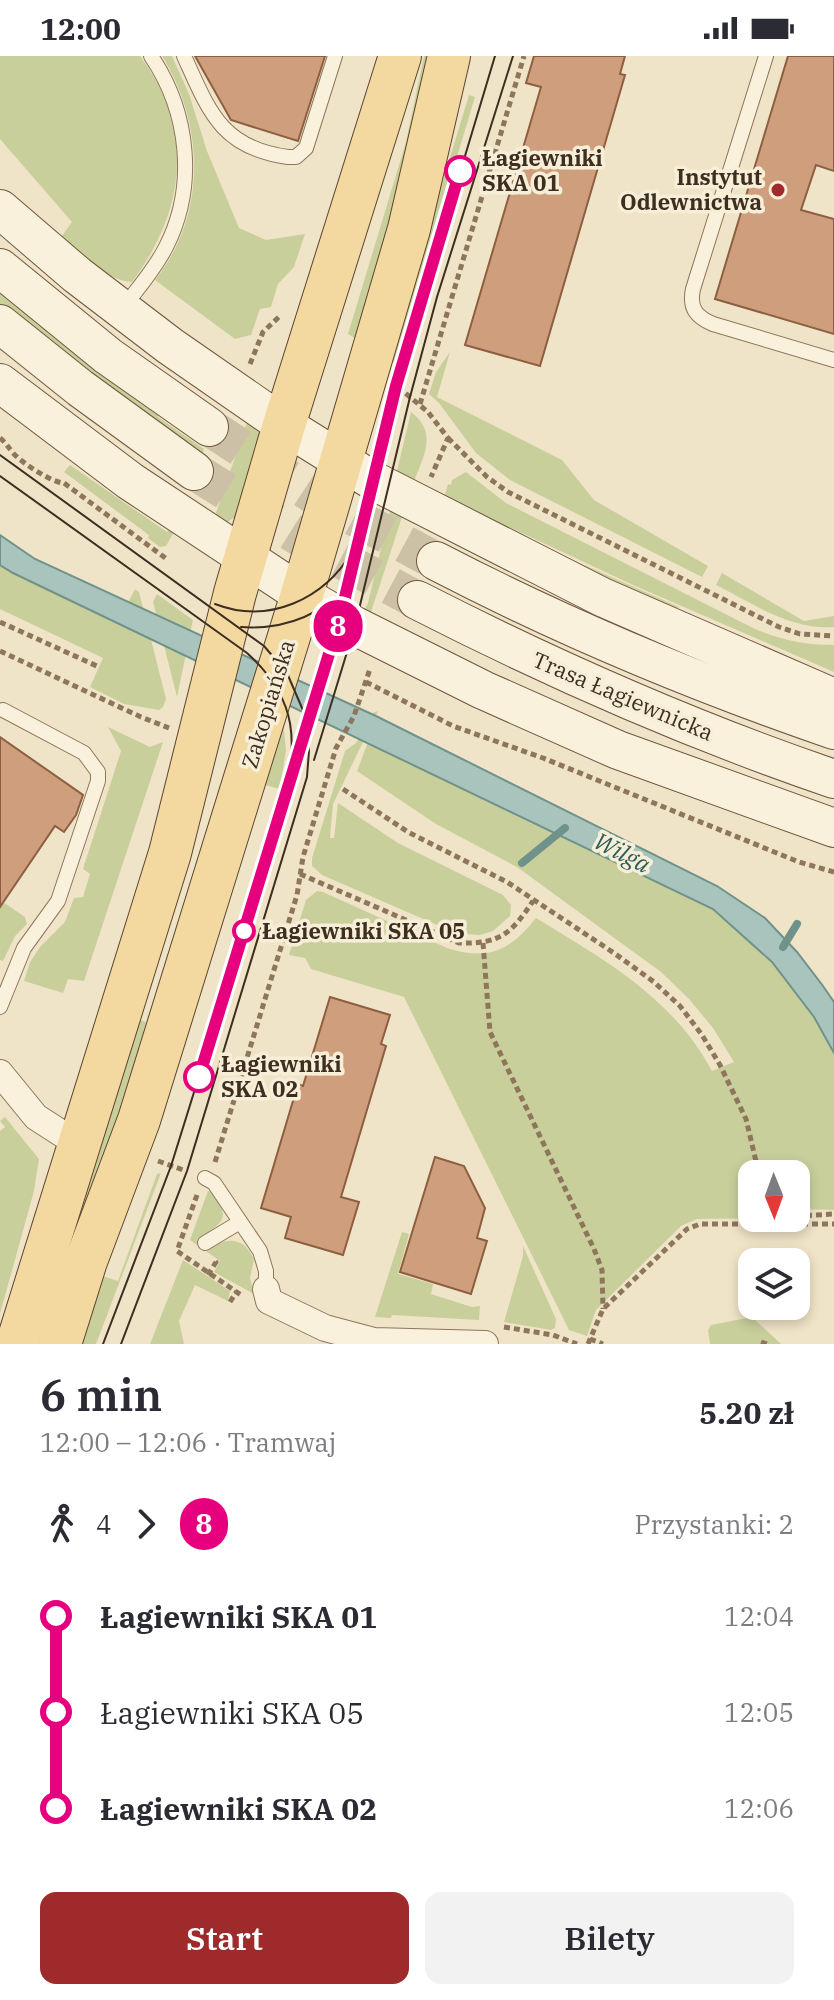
<!DOCTYPE html>
<html lang="pl">
<head>
<meta charset="utf-8">
<style>
  :root { --surface:#fff; --page:#f2f2f3; --text:#2b2b33; --muted:#7c7c81; --accent:#9e2a2b }
  body { margin:0; font-family:"IBM Plex Serif",serif; background:var(--page); color:var(--text); height:100vh; display:flex; flex-direction:column; font-size:30px; white-space:nowrap }
  * { box-sizing:border-box; margin:0 }
  p { font-size:26px; color:var(--muted) }
  .icon { flex:none; width:44px; height:44px; fill:none; stroke:currentColor; stroke-width:2; stroke-linecap:round; stroke-linejoin:round }
  .map { position:relative; height:1288px; overflow:hidden }
  .sheet { display:flex; flex-direction:column; background:var(--surface); flex:1 }
  .sheet>* { flex:none }
  .badge { padding:0 16px; border-radius:26px; font-size:28px; line-height:52px }
  .needle { width:52px; rotate:179deg }
  .fabs { position:absolute; left:738px; top:1104px; display:grid; gap:16px }
  .fabs a { display:grid; place-items:center; width:72px; height:72px; border-radius:16px; background:var(--surface); box-shadow:0 4px 12px #0003; font-size:40px }
  .map>.badge { position:absolute; translate:-50% -50%; box-shadow:0 0 0 4px #fff }
  .legs { display:flex; align-items:center; gap:12px; height:88px; padding:0 40px; font-size:26px }
  .legs p { margin-inline-start:auto }
  .headline { display:flex; align-items:center; justify-content:space-between; height:136px; padding:0 40px }
  h1 { font-size:44px; font-weight:600; line-height:60px }
  .button { display:flex; gap:16px; margin-top:auto; padding:16px 40px }
  .button a { flex:1; height:92px; border-radius:16px; background:var(--accent); color:#fff; font-size:32px; font-weight:600; line-height:92px; text-align:center }
  .button a+a { background:var(--page); color:var(--text) }
  ul { padding:0 40px; list-style:none }
  li { display:flex; align-items:center; gap:28px; height:96px; font-size:30px }
  li i { display:grid; place-items:center; width:12px; height:100%; margin:0 10px; background:currentColor }
  li i::after { content:''; width:20px; height:20px; margin:-10px; border:6px solid; border-radius:50%; background:var(--surface) }
  li p { margin-inline-start:auto }
  li:first-child i { background:linear-gradient(#0000 50%,currentColor 0) }
  li:last-child i { background:linear-gradient(currentColor 50%,#0000 0) }
  .status { display:flex; justify-content:space-between; align-items:center; height:56px; padding:0 40px; background:var(--surface); direction:ltr }
  .status svg { height:22px; fill:currentColor }
  .map>svg:first-child { display:block }
  .green { fill:#c9cf9b }
  .water { fill:#a9c4bc; stroke:#6f938a; stroke-width:2 }
  .lines { fill:none; stroke-linecap:round; stroke-linejoin:round }
  .stream { stroke:#6f938a; stroke-width:8 }
  .building { fill:#cf9f7d; stroke:#8d5f41; stroke-width:2 }
  .secondary-tunnel { stroke:#ccc0a6; stroke-width:38; stroke-dasharray:38 19; stroke-linecap:butt }
  .service-casing { stroke:#8d765c; stroke-width:16 }
  .minor-casing { stroke:#8d765c; stroke-width:28 }
  .secondary-casing { stroke:#6f573f; stroke-width:40 }
  .primary-casing { stroke:#5b4430; stroke-width:44 }
  .path { stroke:#8d765c; stroke-width:5; stroke-dasharray:6 4; stroke-linecap:butt }
  .service { stroke:#faf1dc; stroke-width:14 }
  .minor { stroke:#faf1dc; stroke-width:26 }
  .secondary { stroke:#faf1dc; stroke-width:38 }
  .primary { stroke:#f3d9a0; stroke-width:42 }
  .tram { stroke:#3d2e20; stroke-width:2 }
  .line-1-casing { stroke:#fff; stroke-width:18 }
  .line-1 { stroke:#e6007e; stroke-width:12 }
  .stop-1-dot { fill:#fff; stroke:#e6007e; stroke-width:4 }
  .poi-dot { fill:#9e2a2b; stroke:#f7eed8; stroke-width:3 }
  .labels { text-anchor:middle; stroke-width:7; stroke-linejoin:round; paint-order:stroke }
  .stop-label { font-size:22px; font-weight:bold; fill:#3d2e20; stroke:#f7eed8; text-anchor:start }
  .poi-label { font-size:22px; font-weight:bold; fill:#3d2e20; stroke:#f7eed8; text-anchor:end }
  .street-label { font-size:22px; fill:#3d2e20; stroke:#f7eed8 }
  .water-label { font-size:24px; font-style:italic; fill:#2f5d5a; stroke:#f7eed8 }
</style>
</head>
<body>
<div class="status"><b>12:00</b><svg viewBox="0 0 49 12"><path d="M0 12V9h3v3zM5 12V6h3v6zM10 12V3h3v9zM15 12V0h3v12zM26 1h20v11H26zM47 4h2v5h-2z"/></svg></div>
<div class="map">
<svg width="834" height="1288" viewBox="0 0 834 1288">
  <rect width="100%" height="100%" fill="#f0e4c8"/>
  <!-- green -->
  <g class="green">
    <path d="M0,0H140C196,75 185,155 132,226C111,226 78,198 59,184L72,166L0,83Z"/>
    <path d="M162,0H172L189,38L207,95L239,172L266,184L305,178L294,211L278,228L271,251L260,253L251,279L235,283L155,224C207,159 205,69 162,0Z"/>
    <polygon points="424,0 433,0 361,286 348,278 406,86"/>
    <polygon points="469,39 475,41 395,307 388,304"/>
    <polygon points="0,233 160,357 158,361 204,393 202,399 19,264 0,249"/>
    <polygon points="450,296 437,341 562,404 594,444 708,510 702,521 510,424 476,397 439,347 429,338 436,316"/>
    <path d="M411,356C439,377 423,401 413,428L396,419Z"/>
    <polygon points="248,363 260,377 236,459 227,467 214,463"/>
    <polygon points="70,409 167,476 171,472 175,474 166,490 160,491 148,482 149,479 64,416"/>
    <path d="M466,416L506,447L755,573C781,584 805,589 834,589V616L633,529L507,470L555,496L679,551L676,557L443,445L448,428L451,429L452,424Z"/>
    <polygon points="390,454 403,458 371,556 365,553 368,547"/>
    <polygon points="0,509 118,567 135,533 139,536 166,643 163,651 159,654 124,648 90,631 103,602 0,553"/>
    <path d="M722,517L804,565L834,560V571C790,574 754,548 716,529Z"/>
    <polygon points="157,538 193,564 177,641 153,546"/>
    <polygon points="378,655 333,748 330,782 334,782 338,747 398,787 503,839 511,849 510,860 493,875 480,879 466,878 451,875 322,819 312,810 312,802 345,695 357,686 369,658"/>
    <polygon points="283,665 286,694 280,733 265,729"/>
    <polygon points="108,671 150,691 163,686 84,925 68,923 63,937 24,925 30,906 40,891 65,866 74,842 83,841 90,818 83,813 121,695"/>
    <path d="M368,686L713,853L772,906L814,961L834,997V1154L796,1153V1118H752V1162H775L697,1163L681,1170L596,1254L587,1280L569,1274L404,941L311,913L305,902L289,899L306,844L317,835L323,836L447,892C488,905 510,895 536,862C606,905 672,941 712,1015L734,1006L713,972L689,943L661,916L517,811L436,768L357,715Z"/>
    <polygon points="0,844 25,861 27,868 15,880 3,905 0,904"/>
    <polygon points="134,962 146,966 132,1038 77,1191 64,1186"/>
    <polygon points="5,1061 39,1103 34,1135 0,1258 0,1075 5,1071 0,1065"/>
    <polygon points="161,1117 96,1288 75,1288 99,1219 118,1225 157,1118"/>
    <path d="M208,1135L213,1137C231,1164 223,1165 200,1182L207,1193C227,1181 243,1180 254,1203L250,1222L254,1238L214,1216L220,1205L190,1184Z"/>
    <polygon points="402,1176 409,1178 398,1218 433,1228 431,1238 472,1251 480,1250 479,1264 392,1259 391,1262 375,1261"/>
    <polygon points="523,1190 556,1263 555,1272 551,1274 504,1266 523,1200"/>
    <polygon points="183,1204 230,1235 228,1245 195,1229 179,1265 184,1288 150,1288"/>
    <polygon points="752,1261 781,1288 710,1288 708,1274 711,1269"/>
  </g>
  <!-- water -->
  <polygon class="water" points="0,479 35,503 378,661 717,830 765,862 797,896 823,930 834,946 834,997 814,961 772,906 713,853 13,517 0,509"/>
  <g class="lines">
    <!-- stream -->
    <g class="stream">
      <polyline points="522,807 565,772"/>
      <polyline points="783,891 797,868"/>
    </g>
  </g>
  <!-- building -->
  <g class="building">
    <polygon points="195,0 325,0 298,85 231,64"/>
    <polygon points="534,0 625,0 620,18 625,19 540,310 465,289 541,31 526,27"/>
    <polygon points="788,0 834,0 834,115 816,109 801,154 834,163 834,278 715,243"/>
    <polygon points="0,681 83,739 76,759 64,776 55,770 0,851"/>
    <polygon points="330,941 390,959 381,988 386,990 341,1141 359,1146 343,1199 285,1182 291,1161 261,1152 298,1028 303,1030"/>
    <polygon points="435,1101 464,1110 485,1152 477,1182 487,1185 471,1238 400,1216"/>
  </g>
  <g class="lines">
    <!-- secondary-tunnel -->
    <g class="secondary-tunnel">
      <polyline points="209,371 315,440 436,505"/>
      <polyline points="194,415 304,484 417,544"/>
    </g>
    <!-- service casing -->
    <g class="service-casing">
      <g id="service">
        <path d="M184,0C209,55 221,92 288,101H296L306,92L335,0"/>
        <path d="M766,0L693,233C689,252 696,261 713,268L834,304"/>
        <path d="M123,252C138,232 155,213 166,191C197,130 189,56 151,0"/>
        <polyline points="0,951 24,892 58,845 98,725 98,716 84,697 3,654"/>
        <polyline points="205,1122 214,1127 260,1195 266,1215 266,1233"/>
        <polyline points="205,1187 240,1166"/>
      </g>
    </g>
    <!-- minor casing -->
    <g class="minor-casing">
      <g id="minor">
        <polyline points="0,1017 36,1061 78,1088"/>
        <polyline points="266,1233 269,1245 325,1272 374,1285 485,1288"/>
      </g>
    </g>
    <!-- secondary casing -->
    <g class="secondary-casing">
      <g id="secondary">
        <polyline points="0,153 77,219 170,290 284,369 372,424 602,541 834,642"/>
        <polyline points="0,212 108,300 209,371"/>
        <polyline points="0,268 80,332 194,415"/>
        <polyline points="0,327 130,425 307,542 355,570 483,634 618,694 834,772"/>
        <path d="M436,505C565,572 697,627 834,674"/>
        <path d="M417,544C552,613 690,674 834,723"/>
      </g>
    </g>
    <!-- primary casing -->
    <g class="primary-casing">
      <g id="primary">
        <polyline points="17,1288 170,797 235,537 284,369 400,0"/>
        <polyline points="60,1288 86,1205 139,1064 300,545 409,173 449,0"/>
      </g>
    </g>
    <!-- path -->
    <g class="path">
      <polyline points="250,308 263,276 281,259"/>
      <polyline points="398,331 428,356 448,382 431,421"/>
      <polyline points="420,348 524,0"/>
      <path d="M0,382C6,387 8,391 13,397C21,406 52,427 64,427L168,504"/>
      <polyline points="448,382 487,421 508,436 779,571 800,578 834,580"/>
      <polyline points="0,566 99,611"/>
      <polyline points="0,595 141,661 169,672"/>
      <polyline points="366,626 453,670 543,702 799,806 834,816"/>
      <polyline points="343,733 408,776 507,826 614,897 654,926 680,950 702,979 720,1009 746,1063 759,1118"/>
      <path d="M300,818L459,887C500,888 511,878 533,845"/>
      <polyline points="483,887 490,976 594,1193 602,1214 603,1253"/>
      <polyline points="158,1105 186,1115"/>
      <polyline points="215,1106 297,839 303,801 336,692 354,660 370,613"/>
      <polyline points="197,1139 177,1195 241,1239"/>
      <polyline points="796,1160 834,1158"/>
      <polyline points="208,1219 216,1206 214,1204"/>
      <polyline points="230,1246 237,1235"/>
      <polyline points="504,1271 553,1279 577,1288"/>
      <polyline points="590,1283 603,1288"/>
      <polyline points="761,1286 767,1288"/>
      <polyline points="588,1288 603,1253 687,1173 700,1168 834,1168"/>
    </g>
    <!-- service -->
    <use href="#service" class="service"/>
    <!-- minor -->
    <use href="#minor" class="minor"/>
    <!-- secondary -->
    <use href="#secondary" class="secondary"/>
    <!-- primary -->
    <use href="#primary" class="primary"/>
    <!-- tram -->
    <g class="tram">
      <polyline points="0,399 264,590 287,617 305,659 309,695 307,721 187,1115 121,1288"/>
      <path d="M0,420L247,597C300,645 297,687 283,751L171,1110L103,1288"/>
      <path d="M215,548C269,569 324,543 352,496"/>
      <path d="M241,571C283,574 320,559 349,530"/>
      <polyline points="308,670 340,562 396,330 495,0"/>
      <polyline points="314,704 355,570 410,341 437,241 513,0"/>
    </g>
  </g>
  <g class="lines">
    <!-- line-1 casing -->
    <g class="line-1-casing">
      <polyline id="line-1" points="199,1021 340,562 396,330 460,115"/>
    </g>
    <!-- line-1 -->
    <use href="#line-1" class="line-1"/>
  </g>
  <!-- markers -->
  <g class="stop-1-dot">
    <circle cx="460" cy="115" r="14"/>
    <circle cx="244" cy="875" r="10"/>
    <circle cx="199" cy="1021" r="14"/>
  </g>
  <circle class="poi-dot" cx="778" cy="134" r="8"/>
  <g class="labels">
    <!-- stop labels -->
    <g class="stop-label">
      <text x="482" y="110">Łagiewniki<tspan x="482" dy="25">SKA 01</tspan></text>
      <text x="262" y="883">Łagiewniki SKA 05</text>
      <text x="221" y="1016">Łagiewniki<tspan x="221" dy="25">SKA 02</tspan></text>
    </g>
    <!-- poi labels -->
    <g class="poi-label">
      <text x="762" y="129">Instytut<tspan x="762" dy="25">Odlewnictwa</tspan></text>
    </g>
    <!-- street labels -->
    <g class="street-label">
      <text transform="translate(623 640) rotate(23)" y="8">Trasa Łagiewnicka</text>
      <text transform="translate(268 648) rotate(-73)" y="8">Zakopiańska</text>
    </g>
    <!-- water labels -->
    <g class="water-label">
      <text transform="translate(622 797) rotate(27)" y="8">Wilga</text>
    </g>
  </g>
</svg>
<div class="fabs">
<a><svg class="needle" viewBox="-14 -14 28 28"><path d="M0-13l5 13h-10z" fill="#e53935"/><path d="M0 13l5-13h-10z" fill="#7c7c81"/></svg></a>
<a><svg class="icon" aria-label="layers" viewBox="0 0 24 24"><path d="M12 4l9 5-9 5-9-5zM3 14l9 5 9-5"/></svg></a>
</div>
<b class="badge" style="left:338px;top:570px;background:#e6007e;color:#fff">8</b>
</div>
<section class="sheet">
<div class="headline"><div><h1>6 min</h1><p>12:00 – 12:06 · Tramwaj</p></div><b>5.20 zł</b></div>
<div class="legs"><svg class="icon" aria-label="walk" viewBox="0 0 24 24"><circle cx="13" cy="4" r="2"/><path d="M13 8l-2 6 4 7M11 14l-3 7M7 12l3-4h3l4 4"/></svg>4<svg class="icon" aria-label="forward" viewBox="0 0 24 24"><path d="M9 5l7 7-7 7"/></svg><b class="badge" style="background:#e6007e;color:#fff">8</b><p>Przystanki: 2</p></div>
<ul>
<li><i style="color:#e6007e"></i><b>Łagiewniki SKA 01</b><p>12:04</p></li>
<li><i style="color:#e6007e"></i><span>Łagiewniki SKA 05</span><p>12:05</p></li>
<li><i style="color:#e6007e"></i><b>Łagiewniki SKA 02</b><p>12:06</p></li>
</ul>
<div class="button"><a>Start</a><a>Bilety</a></div>
</section>
</body>
</html>
